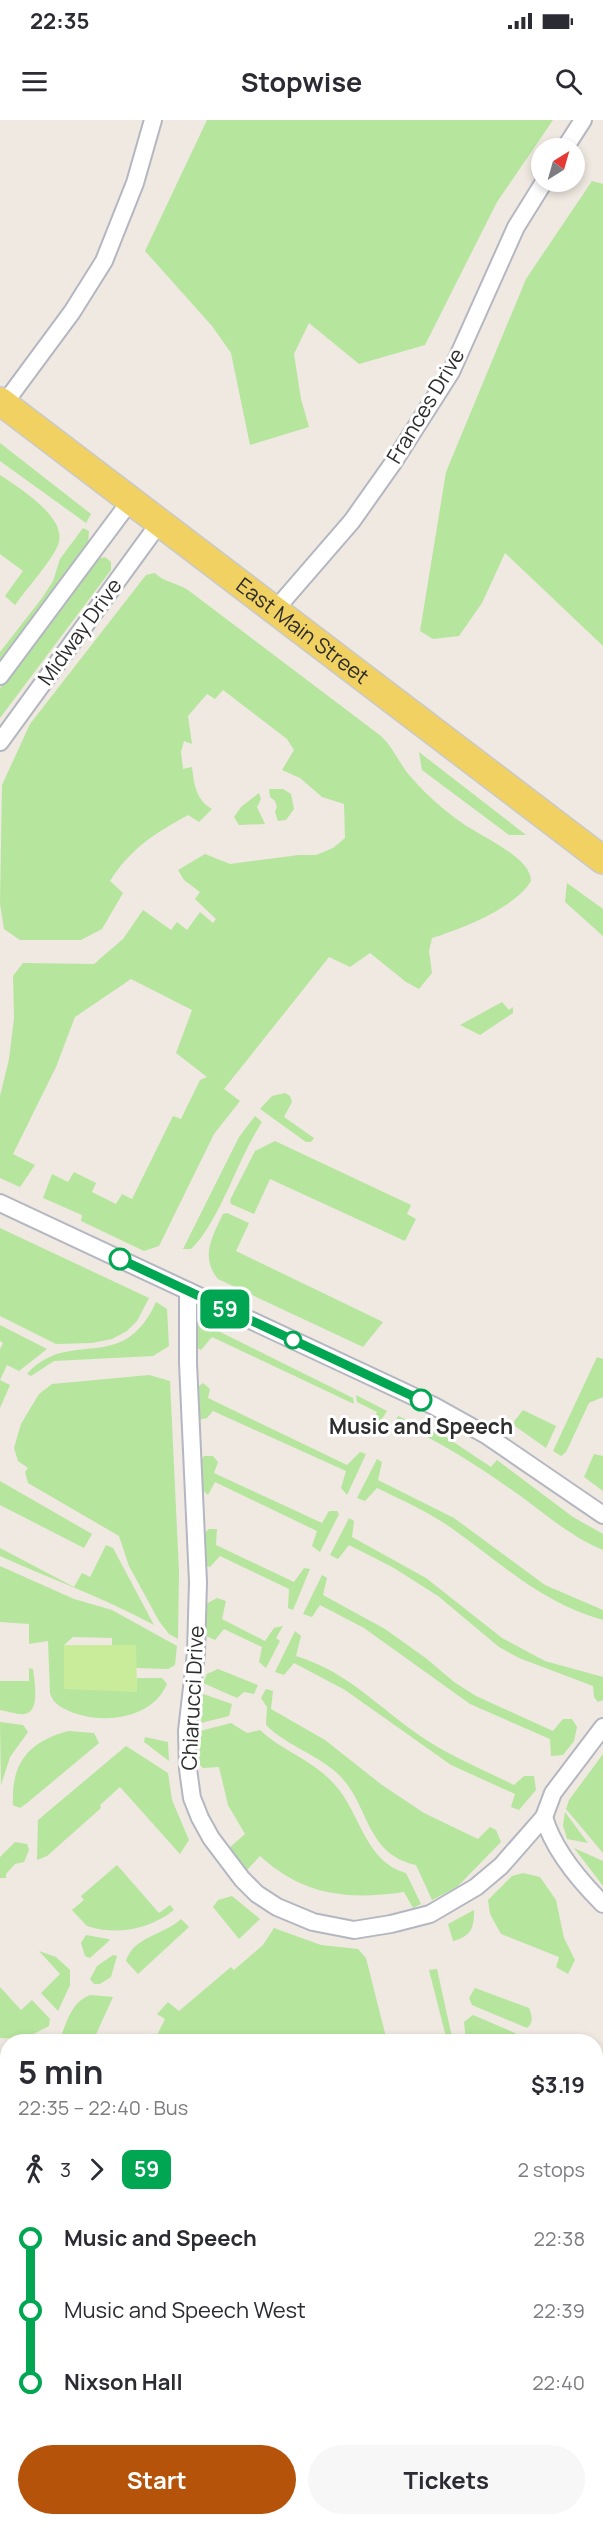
<!DOCTYPE html>
<html lang="en">
<head>
<meta charset="utf-8">
<style>
  :root { --surface:#fff; --page:#f7f7f7; --text:#2b2b33; --muted:#7c7c81; --accent:#b45309 }
  body { margin:0; font-family:Manrope,sans-serif; background:var(--page); color:var(--text); height:100vh; display:flex; flex-direction:column; font-size:22px; white-space:nowrap }
  * { box-sizing:border-box; margin:0 }
  p { font-size:20px; color:var(--muted) }
  .icon { flex:none; width:33px; height:33px; fill:none; stroke:currentColor; stroke-width:2; stroke-linecap:round; stroke-linejoin:round }
  .map { position:relative; flex:1; overflow:hidden }
  .side { position:absolute; left:0px; top:1914px; width:603px; height:492px; display:flex; flex-direction:column; background:var(--surface); border-radius:24px 24px 0 0; box-shadow:0 3px 9px #0003 }
  .side>* { flex:none }
  .badge { padding:0 12px; border-radius:9px; font-size:21px; line-height:39px }
  .needle { width:39px; rotate:37deg }
  .buttons { position:absolute; left:531px; top:18px; display:grid; gap:12px }
  .buttons a { display:grid; place-items:center; width:54px; height:54px; border-radius:50%; background:var(--surface); box-shadow:0 3px 9px #0003; font-size:30px }
  .map>.badge { position:absolute; translate:-50% -50%; box-shadow:0 0 0 3px #fff }
  .legs { display:flex; align-items:center; gap:9px; height:66px; padding:0 18px; font-size:20px }
  .legs p { margin-inline-start:auto }
  .summary { display:flex; align-items:center; justify-content:space-between; height:102px; padding:0 18px }
  h1 { font-size:33px; font-weight:700; line-height:45px }
  .action { display:flex; gap:12px; margin-top:auto; padding:12px 18px }
  .action a { flex:1; height:69px; border-radius:36px; background:var(--accent); color:#fff; font-size:24px; font-weight:700; line-height:69px; text-align:center }
  .action a+a { background:var(--page); color:var(--text) }
  ul { padding:0 18px; list-style:none }
  li { display:flex; align-items:center; gap:21px; height:72px; font-size:22px }
  li i { display:grid; place-items:center; width:9px; height:100%; margin:0 8px; background:currentColor }
  li i::after { content:''; width:15px; height:15px; margin:-8px; border:4px solid; border-radius:50%; background:var(--surface) }
  li p { margin-inline-start:auto }
  li:first-child i { background:linear-gradient(#0000 50%,currentColor 0) }
  li:last-child i { background:linear-gradient(currentColor 50%,#0000 0) }
  .status { display:flex; justify-content:space-between; align-items:center; height:42px; padding:0 30px; background:var(--surface); direction:ltr }
  .status svg { height:16px; fill:currentColor }
  header { display:flex; justify-content:space-between; align-items:center; height:78px; padding:0 18px; background:var(--surface); font-size:27px; font-weight:700 }
  .map>svg:first-child { display:block }
  .green { fill:#b6e59e }
  .pitch { fill:#c9ec9a }
  .lines { fill:none; stroke-linecap:round; stroke-linejoin:round }
  .street-casing { stroke:#b4b7c1; stroke-width:20 }
  .primary-casing { stroke:#c9c9c9; stroke-width:30 }
  .street { stroke:#fff; stroke-width:16 }
  .primary { stroke:#f2d163; stroke-width:27 }
  .line-1-casing { stroke:#fff; stroke-width:14 }
  .line-1 { stroke:#00a651; stroke-width:9 }
  .stop-1-dot { fill:#fff; stroke:#00a651; stroke-width:3 }
  .labels { text-anchor:middle; stroke-width:6; stroke-linejoin:round; paint-order:stroke }
  .street-label { font-size:21px; fill:#2e2e2e; stroke:#fff }
  .stop-label { font-size:21px; font-weight:bold; fill:#2e2e2e; stroke:#fff }
</style>
</head>
<body>
<div class="status"><b>22:35</b><svg viewBox="0 0 49 12"><path d="M0 12V9h3v3zM5 12V6h3v6zM10 12V3h3v9zM15 12V0h3v12zM26 1h20v11H26zM47 4h2v5h-2z"/></svg></div>
<header><svg class="icon" aria-label="menu" viewBox="0 0 24 24"><path d="M4 6h16M4 12h16M4 18h16"/></svg>Stopwise<svg class="icon" aria-label="search" viewBox="0 0 24 24"><circle cx="10" cy="10" r="6"/><path d="M15 15l6 6"/></svg></header>
<div class="map">
<svg width="603" height="2406" viewBox="0 0 603 2406">
  <rect width="100%" height="100%" fill="#efe9e1"/>
  <!-- green -->
  <g class="green">
    <polygon points="207,0 553,0 497,82 425,225 359,244 309,203 294,234 301,279 309,307 250,325 231,233 212,206 145,131"/>
    <polygon points="592,61 603,64 603,526 505,433 482,483 459,516 433,519 420,511 446,352 526,159"/>
    <polygon points="0,323 91,394 86,403 0,341"/>
    <path d="M0,355C18,367 69,398 58,425C51,442 26,469 15,485L5,476L23,451L0,434Z"/>
    <polygon points="83,408 89,411 88,424 79,439 0,544 0,532 42,478 53,461 60,439"/>
    <polygon points="105,437 111,442 111,450 0,598 0,568 97,439"/>
    <path d="M155,453C163,462 178,463 188,470L381,616C394,628 399,644 411,657C425,674 444,690 462,703C480,716 531,737 531,761C515,788 461,809 432,818L429,831L432,853L419,869L406,862L370,833L350,847L329,837L224,969L240,981L214,1014L159,1126L144,1131L81,1101L82,1095L43,1078L52,1054L68,1062L74,1052L96,1063L92,1072L116,1084L122,1074L132,1079L173,996L181,999L200,960L207,957L176,933L192,890L131,859L75,897L56,947L13,1034L35,1045L20,1067L0,1058V976L9,939L14,898L13,856L23,843L94,844L123,819L143,790L171,810L177,802L187,810L200,792L213,803L216,799L195,779L200,772L184,760L178,750L205,734L230,744L299,735H316L333,728L345,718L344,684L322,677L300,658L282,650L294,630L287,619L223,570L215,579L207,574L188,596L192,624L184,621L181,632L183,649L192,647C194,664 196,680 212,689L199,702L188,695C154,714 131,728 110,761L123,773L102,809L81,820H20L4,809L0,784L2,665L30,604L146,455Z"/>
    <polygon points="419,632 526,715 509,715 422,650"/>
    <polygon points="269,669 283,669 291,674 294,689 286,700 278,701 275,692 277,687 275,681 270,677"/>
    <polygon points="259,673 261,679 257,687 265,704 239,705 234,697 241,687"/>
    <polygon points="567,763 603,789 603,816 565,782"/>
    <polygon points="502,882 509,890 513,887 513,893 480,915 460,905"/>
    <polygon points="285,973 290,976 292,982 284,997 314,1018 311,1022 306,1022 260,989 272,976"/>
    <path d="M255,996L262,1002C238,1038 219,1103 191,1129H183L239,1017Z"/>
    <polygon points="275,1021 411,1085 407,1094 416,1099 405,1121 270,1059 254,1094 231,1084 230,1080 255,1031"/>
    <path d="M227,1093L249,1103L236,1131L383,1202L363,1227L218,1159C200,1137 212,1117 223,1094Z"/>
    <polygon points="0,1108 149,1178 137,1201 127,1211 112,1219 92,1223 56,1224 0,1196"/>
    <path d="M156,1182L167,1189L169,1226L153,1236L54,1241L31,1256L27,1254C70,1206 122,1257 156,1182Z"/>
    <polygon points="200,1202 353,1278 354,1284 212,1217 201,1230 192,1225 196,1206"/>
    <polygon points="0,1205 47,1229 19,1251 7,1245 0,1260 10,1265 0,1288 0,1229 3,1223 0,1221"/>
    <polygon points="597,1237 603,1239 603,1277 589,1283 566,1332 561,1336 553,1331"/>
    <polygon points="149,1255 170,1261 179,1452 178,1519 169,1514 159,1501 129,1446 119,1416 28,1363 25,1352 28,1348 18,1341 14,1328 21,1304 39,1274 52,1264"/>
    <polygon points="203,1263 210,1269 208,1278 347,1345 360,1332 366,1334 347,1375 341,1368 346,1351 213,1291 207,1298 198,1300 194,1270"/>
    <polygon points="356,1275 387,1291 378,1305 372,1304 377,1292 357,1282"/>
    <polygon points="523,1290 556,1306 546,1328 512,1304"/>
    <path d="M398,1296L446,1317L491,1347L497,1340L573,1397L603,1414V1430C574,1418 551,1399 526,1380C487,1352 447,1325 404,1306L396,1317L390,1311Z"/>
    <polygon points="594,1334 603,1336 603,1371 584,1357"/>
    <polygon points="204,1336 213,1336 218,1342 214,1353 322,1403 329,1391 337,1391 339,1394 320,1432 312,1426 317,1411 215,1362 208,1375 197,1365 201,1341"/>
    <path d="M377,1339L382,1342L378,1360L454,1398L545,1465L603,1490V1500C541,1483 501,1443 450,1407C427,1391 401,1380 377,1368L365,1381L357,1378Z"/>
    <polygon points="0,1361 92,1414 84,1428 0,1385"/>
    <polygon points="349,1398 354,1401 352,1417 426,1458 502,1518 545,1541 603,1557 603,1580 598,1582 594,1577 593,1566 519,1538 499,1527 438,1476 394,1448 349,1425 338,1439 330,1435"/>
    <polygon points="209,1409 217,1409 216,1425 294,1462 304,1448 310,1449 293,1490 288,1488 289,1469 220,1436 210,1447 202,1445 199,1418"/>
    <path d="M106,1425L113,1428L154,1505C104,1478 51,1459 0,1436V1428L74,1467L82,1453L90,1457Z"/>
    <path d="M0,1446L74,1479L112,1490L177,1526L175,1545L168,1549L136,1548V1525H112V1518L73,1517L64,1525L136,1572L137,1558H162L167,1564C152,1600 100,1605 69,1591C60,1587 53,1583 50,1573L48,1521L29,1524V1504L0,1502Z"/>
    <polygon points="322,1455 327,1458 323,1475 385,1509 427,1539 454,1562 476,1576 553,1611 563,1599 572,1599 577,1607 574,1621 563,1635 551,1636 550,1619 470,1584 364,1508 320,1485 312,1497 303,1494"/>
    <polygon points="217,1478 226,1481 222,1499 265,1521 274,1508 283,1506 276,1518 280,1521 266,1548 259,1542 262,1527 224,1509 215,1520 204,1515 203,1493 206,1484"/>
    <path d="M295,1511L301,1516L296,1536C352,1553 383,1593 431,1623C457,1639 486,1651 514,1665L524,1656H534L536,1670L519,1690L511,1687L515,1674L451,1645L345,1570L294,1543L284,1555L275,1552Z"/>
    <path d="M29,1548L33,1549C34,1560 41,1591 25,1594C18,1595 7,1591 0,1590V1561H29Z"/>
    <polygon points="218,1549 258,1565 254,1574 244,1572 237,1578 203,1563 207,1554"/>
    <path d="M266,1569L273,1571L271,1589L325,1620L382,1665L424,1693L478,1719L490,1707L496,1710L501,1722L457,1767L432,1780L416,1745C366,1734 370,1688 341,1657C320,1635 288,1627 266,1605L267,1587L261,1578Z"/>
    <polygon points="203,1574 232,1584 229,1596 201,1603"/>
    <polygon points="0,1602 23,1605 28,1612 10,1637 1,1665"/>
    <path d="M231,1603L247,1613L260,1610C282,1631 315,1641 335,1665C360,1692 365,1742 406,1753L421,1784L413,1788L404,1772C348,1780 304,1776 260,1736L247,1750L228,1729L245,1714L228,1685L219,1647L203,1648L199,1644L200,1611Z"/>
    <path d="M68,1611L94,1613L99,1623L27,1683L20,1688L13,1685C11,1643 28,1622 68,1611Z"/>
    <polygon points="145,1617 168,1622 169,1641 144,1622"/>
    <polygon points="126,1626 168,1653 172,1680 189,1720 180,1734 120,1667 100,1685 101,1688 47,1736 37,1740 38,1700"/>
    <polygon points="603,1634 603,1733 566,1689 569,1680"/>
    <polygon points="565,1692 588,1723 567,1719 563,1705"/>
    <polygon points="15,1722 27,1724 29,1730 24,1742 15,1744 6,1754 6,1758 0,1758 0,1737"/>
    <polygon points="574,1728 603,1741 603,1766"/>
    <path d="M117,1745L159,1793L170,1785L174,1790C150,1809 117,1816 87,1806L72,1790L84,1780L81,1776Z"/>
    <polygon points="523,1753 540,1757 556,1780 564,1818 575,1840 568,1854 556,1847 559,1837 501,1814 490,1794 488,1780 512,1756"/>
    <polygon points="232,1776 260,1799 239,1819 213,1787 218,1780"/>
    <path d="M474,1790C474,1807 472,1816 453,1821L448,1804Z"/>
    <path d="M181,1799L189,1807L138,1854L126,1841C133,1817 164,1815 181,1799Z"/>
    <polygon points="274,1808 321,1825 358,1829 366,1838 387,1921 154,1921 165,1899 157,1894 168,1882 179,1891 231,1847 234,1850 263,1825"/>
    <polygon points="86,1815 108,1819 110,1820 90,1838 85,1836 81,1823"/>
    <polygon points="39,1831 56,1837 70,1850 70,1865 58,1891 41,1873 60,1854"/>
    <polygon points="113,1835 117,1836 111,1857 100,1864 94,1864 90,1859 97,1846"/>
    <polygon points="437,1849 452,1917 446,1917 429,1850"/>
    <polygon points="0,1867 21,1890 32,1880 50,1899 49,1906 24,1919 0,1918"/>
    <path d="M475,1868L529,1888C532,1896 534,1902 527,1908L472,1885L469,1878Z"/>
    <path d="M91,1875L113,1877L93,1921H59C67,1903 71,1881 91,1875Z"/>
    <polygon points="473,1895 515,1913 517,1917 513,1921 466,1921 464,1902"/>
    <polygon points="0,1940 8,1948 8,2173 0,2191"/>
    <polygon points="7,2201 7,2271 0,2268 0,2218"/>
    <polygon points="596,2236 603,2242 603,2366 596,2369"/>
    <polygon points="0,2277 7,2281 7,2300 0,2300"/>
    <polygon points="0,2311 7,2312 8,2398 83,2399 82,2406 0,2406"/>
    <polygon points="144,2399 187,2399 187,2406 143,2406"/>
    <polygon points="471,2399 502,2399 502,2406 469,2406"/>
    <polygon points="516,2399 516,2398 550,2399 542,2406 521,2406"/>
  </g>
  <!-- pitch -->
  <g class="pitch">
    <polygon points="64,1525 136,1525 137,1572 64,1569"/>
    <polygon points="596,2266 603,2270 603,2338 596,2334"/>
  </g>
  <g class="lines">
    <!-- street casing -->
    <g class="street-casing">
      <g id="street">
        <polyline points="565,28 583,0"/>
        <polyline points="4,284 72,192 104,141 135,63 153,0"/>
        <polyline points="275,490 352,401 393,343 451,252 516,107 544,62"/>
        <polyline points="0,556 131,380"/>
        <polyline points="0,622 160,402"/>
        <polyline points="0,1083 434,1286 486,1315 603,1395"/>
        <polyline points="188,1171 188,1243 198,1462 196,1533 187,1611 188,1649 192,1678 200,1698 211,1718 242,1759 257,1774 277,1787 313,1802 354,1810 391,1804 430,1794 476,1767 501,1746 544,1697 553,1673 603,1607"/>
        <path d="M544,1697C553,1729 580,1761 603,1784"/>
      </g>
    </g>
    <!-- primary casing -->
    <g class="primary-casing">
      <g id="primary">
        <path id="s1" d="M0,281L603,740"/>
      </g>
    </g>
    <!-- street -->
    <use href="#street" class="street"/>
    <!-- primary -->
    <use href="#primary" class="primary"/>
  </g>
  <g class="lines">
    <!-- line-1 casing -->
    <g class="line-1-casing">
      <polyline id="line-1" points="120,1139 421,1280"/>
    </g>
    <!-- line-1 -->
    <use href="#line-1" class="line-1"/>
  </g>
  <!-- markers -->
  <g class="stop-1-dot">
    <circle cx="120" cy="1139" r="10"/>
    <circle cx="293" cy="1220" r="8"/>
    <circle cx="421" cy="1280" r="10"/>
  </g>
  <g class="labels">
    <!-- street labels -->
    <g class="street-label">
      <text transform="translate(426 286) rotate(-59)" y="7">Frances Drive</text>
      <text dy="7" stroke="none"><textPath href="#s1" startOffset="380">East Main Street</textPath></text>
      <text transform="translate(80 512) rotate(-54)" y="7">Midway Drive</text>
      <text transform="translate(193 1578) rotate(-87)" y="7">Chiarucci Drive</text>
    </g>
    <!-- stop labels -->
    <g class="stop-label">
      <text x="421" y="1314">Music and Speech</text>
    </g>
  </g>
</svg>
<div class="buttons">
<a><svg class="needle" viewBox="-14 -14 28 28"><path d="M0-13l5 13h-10z" fill="#e53935"/><path d="M0 13l5-13h-10z" fill="#7c7c81"/></svg></a>
</div>
<b class="badge" style="left:225px;top:1189px;background:#00a651;color:#fff">59</b>
<section class="side">
<div class="summary"><div><h1>5 min</h1><p>22:35 – 22:40 · Bus</p></div><b>$3.19</b></div>
<div class="legs"><svg class="icon" aria-label="walk" viewBox="0 0 24 24"><circle cx="13" cy="4" r="2"/><path d="M13 8l-2 6 4 7M11 14l-3 7M7 12l3-4h3l4 4"/></svg>3<svg class="icon" aria-label="forward" viewBox="0 0 24 24"><path d="M9 5l7 7-7 7"/></svg><b class="badge" style="background:#00a651;color:#fff">59</b><p>2 stops</p></div>
<ul>
<li><i style="color:#00a651"></i><b>Music and Speech</b><p>22:38</p></li>
<li><i style="color:#00a651"></i><span>Music and Speech West</span><p>22:39</p></li>
<li><i style="color:#00a651"></i><b>Nixson Hall</b><p>22:40</p></li>
</ul>
<div class="action"><a>Start</a><a>Tickets</a></div>
</section>
</div>
</body>
</html>
